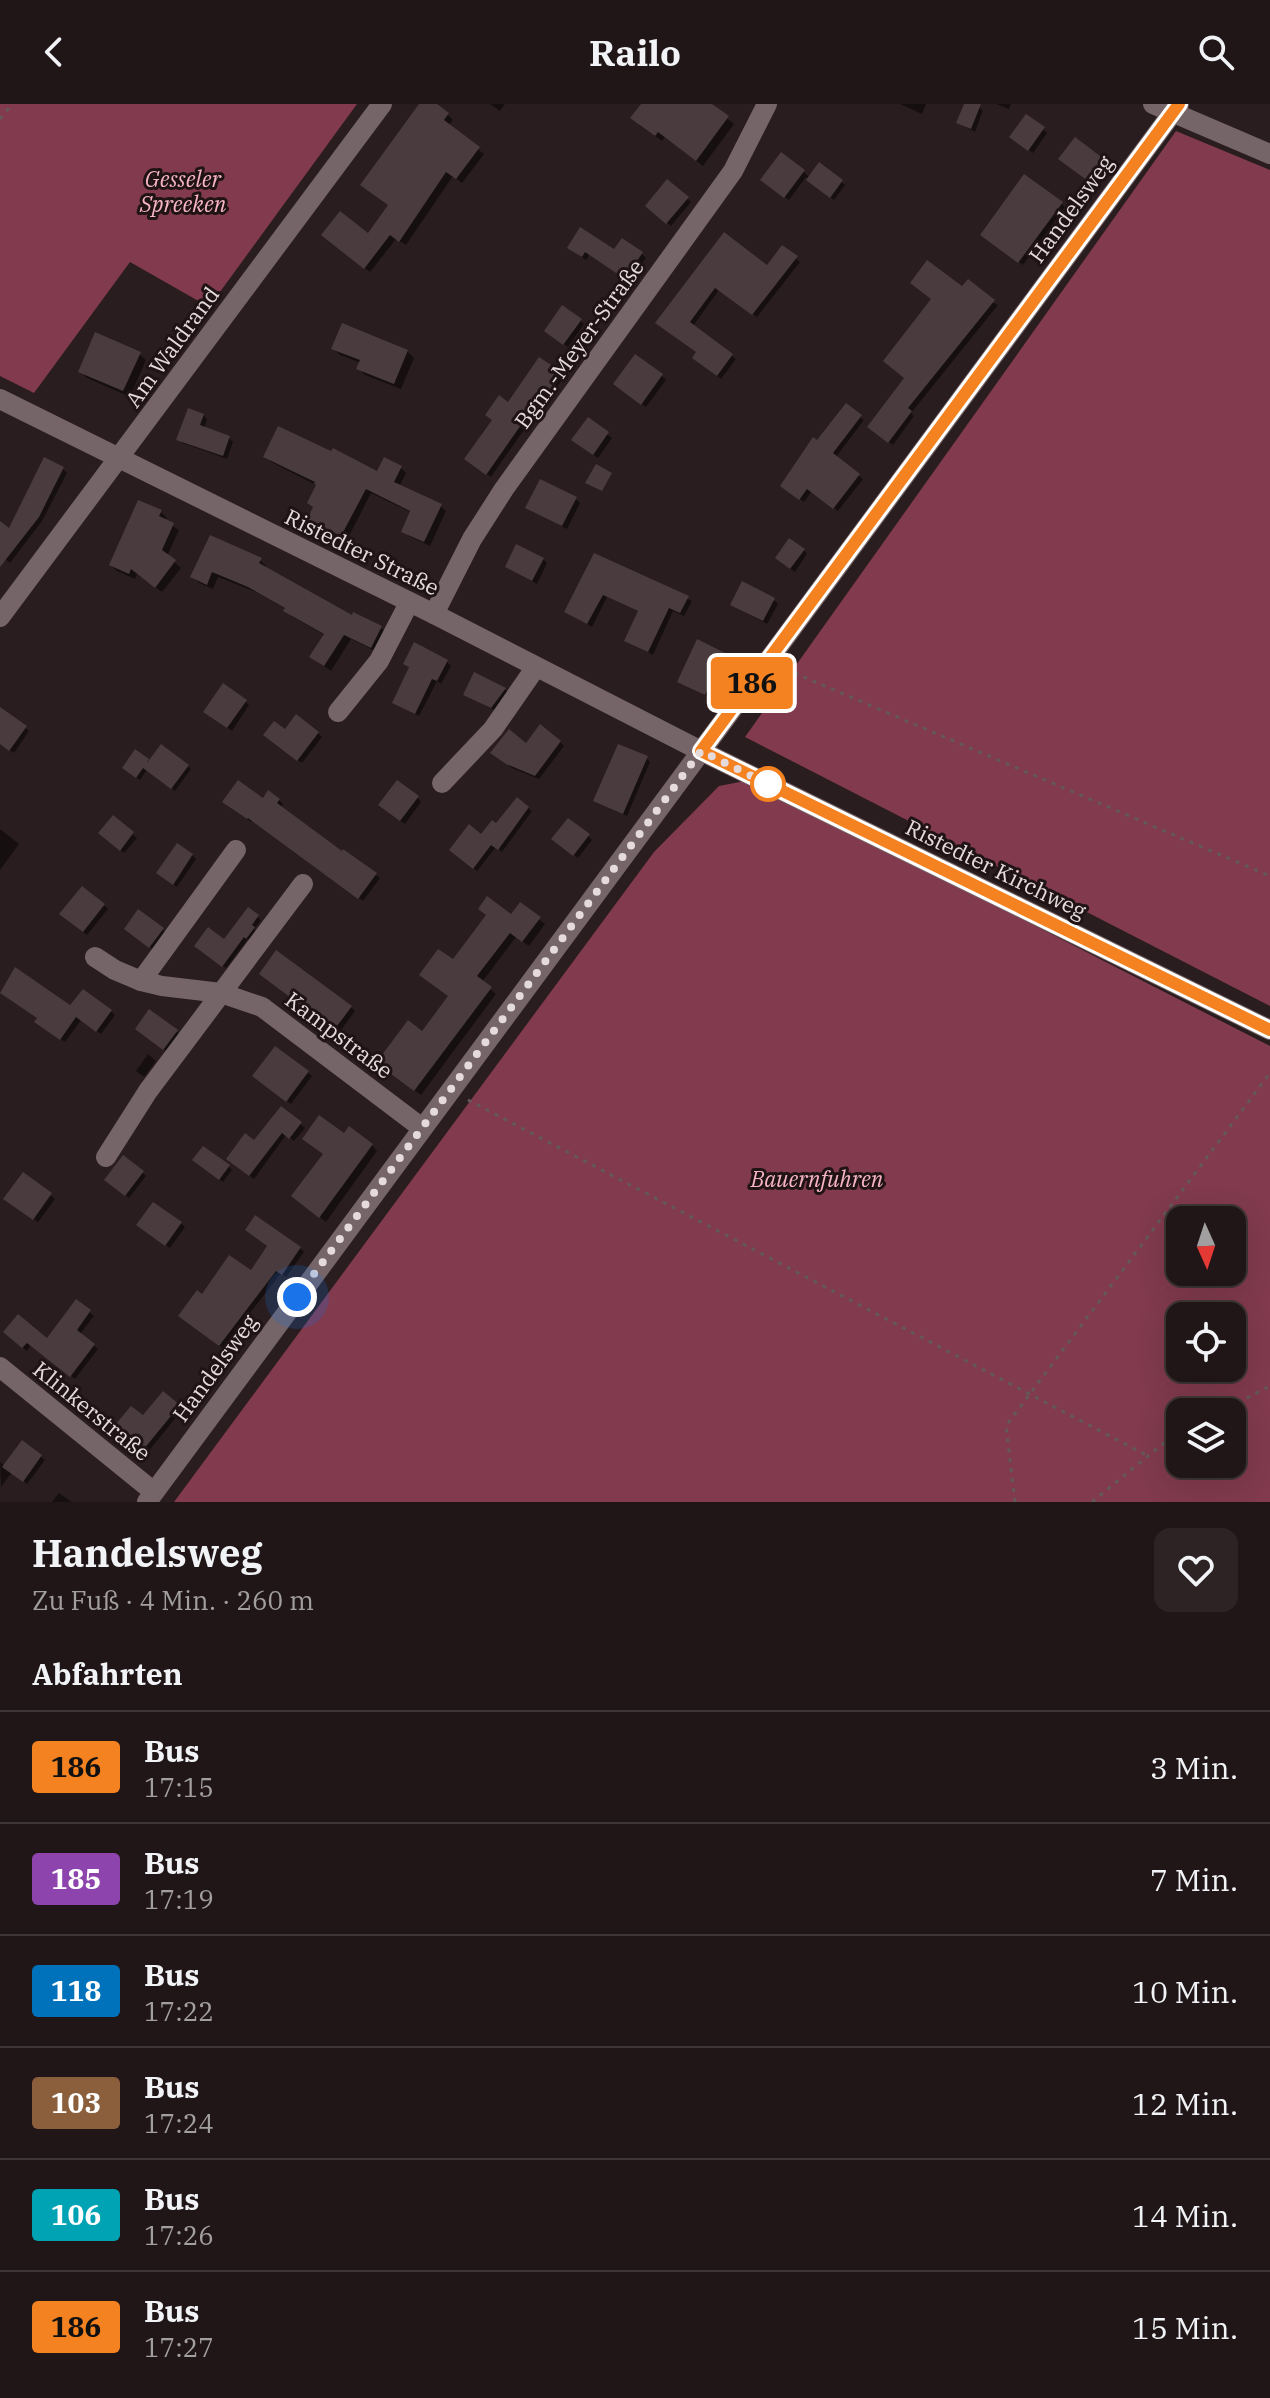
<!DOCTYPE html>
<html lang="de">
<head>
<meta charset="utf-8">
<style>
  :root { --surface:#201617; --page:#2d2324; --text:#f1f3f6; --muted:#a29fa1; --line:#3d3536 }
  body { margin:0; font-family:"IBM Plex Serif",serif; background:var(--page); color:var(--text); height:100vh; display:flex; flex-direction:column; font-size:30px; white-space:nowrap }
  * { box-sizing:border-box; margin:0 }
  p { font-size:26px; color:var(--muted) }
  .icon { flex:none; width:44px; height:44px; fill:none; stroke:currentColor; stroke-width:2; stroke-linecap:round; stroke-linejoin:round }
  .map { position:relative; height:1398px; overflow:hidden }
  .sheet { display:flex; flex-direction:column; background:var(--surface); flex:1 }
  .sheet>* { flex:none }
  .badge { padding:0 16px; border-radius:6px; font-size:28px; line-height:52px }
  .needle { width:52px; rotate:177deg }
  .buttons { position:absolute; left:1166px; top:1102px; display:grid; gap:16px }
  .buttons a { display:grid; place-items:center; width:80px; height:80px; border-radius:16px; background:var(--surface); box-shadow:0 8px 32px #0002,0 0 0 2px var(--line); font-size:40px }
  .you { position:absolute; width:40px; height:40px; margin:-20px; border:6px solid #fff; border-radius:50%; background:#1a73e8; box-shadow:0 0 0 12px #1a73e833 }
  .map>.badge { position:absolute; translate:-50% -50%; box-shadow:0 0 0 4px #fff }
  h2 { padding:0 32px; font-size:30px; line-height:72px }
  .round { display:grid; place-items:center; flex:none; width:84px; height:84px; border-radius:16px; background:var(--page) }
  .overview { display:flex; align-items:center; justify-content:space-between; height:136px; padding:0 32px }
  h1 { font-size:38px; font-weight:700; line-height:60px }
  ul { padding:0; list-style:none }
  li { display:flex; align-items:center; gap:24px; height:112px; padding:0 32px; border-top:2px solid var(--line) }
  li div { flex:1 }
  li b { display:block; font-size:30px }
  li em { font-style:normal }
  li .badge { min-width:88px; font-weight:700; text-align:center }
  header { display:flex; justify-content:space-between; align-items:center; height:104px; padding:0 32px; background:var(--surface); font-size:36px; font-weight:700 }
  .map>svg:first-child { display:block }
  .forest { fill:#813a4e; fill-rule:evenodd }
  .shadow { fill:#0007 }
  .building { fill:#4a3b3e }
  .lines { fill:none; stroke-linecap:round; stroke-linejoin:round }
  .path { stroke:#64585a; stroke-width:3; stroke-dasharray:4 6; stroke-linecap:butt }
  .minor { stroke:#756568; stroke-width:20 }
  .line-casing { stroke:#fff; stroke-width:18 }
  .line { stroke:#f58220; stroke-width:12 }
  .walk { stroke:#e5dbdd; stroke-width:8; stroke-dasharray:0 14.4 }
  .stop-dot { fill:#fff; stroke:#f58220; stroke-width:4 }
  .labels { text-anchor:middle; stroke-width:6; stroke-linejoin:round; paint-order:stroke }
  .park-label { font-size:22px; font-style:italic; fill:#f7b5c4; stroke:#201316 }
  .street-label { font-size:22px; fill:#e5dbdd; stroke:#201316 }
</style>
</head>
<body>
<header><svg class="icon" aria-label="back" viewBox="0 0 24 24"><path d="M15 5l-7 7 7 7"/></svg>Railo<svg class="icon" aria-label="search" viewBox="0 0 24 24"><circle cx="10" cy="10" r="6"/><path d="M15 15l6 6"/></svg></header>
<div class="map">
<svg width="1270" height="1398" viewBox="0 0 1270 1398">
  <rect width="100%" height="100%" fill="#2a1d1f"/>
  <!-- forest -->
  <g class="forest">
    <polygon points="0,0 357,0 209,203 130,158 34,289 0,272"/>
    <polygon points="1176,27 1270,66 1270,902 745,633"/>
    <path d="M750,676L1270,942V1398H174L654,748L719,682ZM1180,1116H1232V1168H1180ZM1180,1212H1232V1264H1180ZM1180,1308H1232V1360H1180Z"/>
  </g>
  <!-- shadow -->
  <g class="shadow">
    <polygon points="421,0 433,0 448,11 453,16 448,22 484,50 462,79 453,72 406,141 396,135 370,168 329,136 368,132 390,102"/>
    <polygon points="490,0 505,0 500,7"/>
    <polygon points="643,0 709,0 734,20 703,62 665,33 662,37 639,21"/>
    <polygon points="900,0 926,0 922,10"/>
    <polygon points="966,0 973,0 983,6 975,28 958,19"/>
    <polygon points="996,0 1011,0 1009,5"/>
    <polygon points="1043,25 1047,29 1033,49 1016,37"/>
    <polygon points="1075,36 1107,60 1093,79 1065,59"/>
    <polygon points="804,68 810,74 841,78 845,81 834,96 806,73 789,96 767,80"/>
    <polygon points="688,95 691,98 671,122 651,106"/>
    <polygon points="1062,100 1065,103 1023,161 987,135"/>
    <polygon points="724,130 767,163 782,144 800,158 757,213 719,186 693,222 736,255 721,275 698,257 698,249 662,223"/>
    <polygon points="573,147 642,150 646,154 630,177 590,150 586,156"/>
    <polygon points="962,185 998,201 911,309 914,312 893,341 874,327"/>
    <polygon points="580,217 584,220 568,243 550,230"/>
    <polygon points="333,244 407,247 414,254 401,285 365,271 359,265 361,259 340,251"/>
    <polygon points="139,250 146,256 130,293 87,274 80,267"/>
    <polygon points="560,270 564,273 549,295 547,293 491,373 471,359 509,301"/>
    <polygon points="662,272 666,276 646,303 619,284"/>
    <polygon points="203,311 207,315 204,325 229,334 233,338 227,355 183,339 179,335"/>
    <polygon points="860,313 864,316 836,353 863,375 838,407 812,387 804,398 786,385 817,339"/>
    <polygon points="588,316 612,334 598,354 578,340"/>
    <polygon points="266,353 378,369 401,364 406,369 399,383 440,402 446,407 430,442 409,432 403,427 412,409 371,389 347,436 315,421 310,416 315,404 318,382 271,358"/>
    <polygon points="63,365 67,369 42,417 10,459 0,451 0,426 10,427"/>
    <polygon points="576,395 580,399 567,425 528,403"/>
    <polygon points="161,408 167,414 165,417 179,426 167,452 181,464 162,488 137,470 135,475 117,467 111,461"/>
    <polygon points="211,433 260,456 266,462 265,464 352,513 354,511 381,524 387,530 377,548 351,535 331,567 312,553 326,532 291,512 286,505 256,488 218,473 213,485 199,479 193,473"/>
    <polygon points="804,446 807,450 795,468 781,458"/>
    <polygon points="595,451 692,497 684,512 673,507 653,551 626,536 639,508 607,493 592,523 567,508"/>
    <polygon points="543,455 547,459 537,480 507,463"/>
    <polygon points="774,496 778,500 767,520 737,504"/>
    <polygon points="724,550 728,554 709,593 679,578"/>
    <polygon points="447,558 451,562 441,580 437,577 419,612 394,598 409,563 405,559"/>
    <polygon points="505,585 508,589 496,607 466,591"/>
    <polygon points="245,597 249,601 232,627 210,611"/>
    <polygon points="0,605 29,627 14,649 0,639"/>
    <polygon points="285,628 318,629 322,633 302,659 269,635"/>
    <polygon points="560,638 564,642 539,675 512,664 497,653 526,641"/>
    <polygon points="136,648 150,658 188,662 191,665 175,687 147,666 140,676 127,667"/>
    <polygon points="646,654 650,658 627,712 595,697"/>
    <polygon points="418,694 421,698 405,720 385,705"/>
    <polygon points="279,696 283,700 280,704 380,774 363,797 253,716 251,718 228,702"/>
    <polygon points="528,704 532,707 502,748 496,743 477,767 455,750"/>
    <polygon points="113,714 137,734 124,749 105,733"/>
    <polygon points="0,725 19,740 0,766"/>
    <polygon points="588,732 592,736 578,754 558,739"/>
    <polygon points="192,751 196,755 177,783 162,773"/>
    <polygon points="520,800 545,820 529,842 516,833 482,878 496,890 421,991 384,965 422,930 450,892 453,858 511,813"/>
    <polygon points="104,801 108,805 87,831 66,814"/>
    <polygon points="249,806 261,816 254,825 256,828 250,836 248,835 226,864 199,845 224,838"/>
    <polygon points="162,825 166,829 154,846 130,829"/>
    <polygon points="16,866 71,904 111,907 115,911 101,930 81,916 65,938 41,921 39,915 1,887"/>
    <polygon points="266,874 351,903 355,907 339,929"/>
    <polygon points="176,927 180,931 168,948 141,929"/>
    <polygon points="276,944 312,972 291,1000 259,976"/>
    <polygon points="148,950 156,957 144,973 136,967"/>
    <polygon points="281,1005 305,1024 294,1037 286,1031 254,1075 232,1058 255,1038"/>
    <polygon points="372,1041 377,1047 326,1118 299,1097"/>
    <polygon points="199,1060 228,1062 232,1066 223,1078"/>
    <polygon points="142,1068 146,1072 129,1094 110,1080"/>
    <polygon points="23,1071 55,1095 38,1118 10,1099"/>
    <polygon points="181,1119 185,1123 170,1144 142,1125"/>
    <polygon points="300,1144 304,1148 286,1173 281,1169 223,1244 184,1216 202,1192"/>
    <polygon points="77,1198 94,1212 80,1230 98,1245 75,1275 31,1241 27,1247 9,1232 47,1237"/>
    <polygon points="163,1290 182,1306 148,1348 121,1326 143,1314"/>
    <polygon points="23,1339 45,1356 27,1380 12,1368 1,1383 0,1358 5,1362"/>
    <polygon points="59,1389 72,1398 52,1398"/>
  </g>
  <!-- building -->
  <g class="building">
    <polygon points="419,0 437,0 449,9 444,16 480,43 456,75 446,68 399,138 390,131 364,165 321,131 340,107 368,129 388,101 360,81"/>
    <polygon points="641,0 712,0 729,12 696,57 658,28 655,32 630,14"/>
    <polygon points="964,0 981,0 971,25 956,19"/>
    <polygon points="1026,10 1045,23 1028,47 1009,33"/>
    <polygon points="1075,33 1104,55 1088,77 1058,55"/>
    <polygon points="781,48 805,66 784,94 760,76"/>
    <polygon points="819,58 843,76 830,94 806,76"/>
    <polygon points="1024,70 1063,98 1018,159 980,131"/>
    <polygon points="667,75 689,93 666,120 645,102"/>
    <polygon points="580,123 614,145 622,134 643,148 625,175 585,148 582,153 567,144"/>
    <polygon points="724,128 767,161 782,141 798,152 752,211 715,184 690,218 733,250 717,272 692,254 696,248 655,219"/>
    <polygon points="927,156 962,182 968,175 995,196 908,304 912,307 888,339 867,323 904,274 883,257 931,195 910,179"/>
    <polygon points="562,201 582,215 563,241 544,227"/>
    <polygon points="342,219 408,246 394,280 356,265 360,256 331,245"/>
    <polygon points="95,228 141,248 123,287 78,268"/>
    <polygon points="635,250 663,270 641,301 613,280"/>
    <polygon points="539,253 562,268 545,293 542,291 486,371 464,355 492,316 485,311 499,291 508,298"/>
    <polygon points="846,299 862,311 833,349 860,370 833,405 807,385 799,396 780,382 813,333 817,336"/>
    <polygon points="188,304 204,310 200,321 230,332 223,352 176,336"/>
    <polygon points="588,313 609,328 593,351 571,336"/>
    <polygon points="278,322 331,347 333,344 377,367 384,353 402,362 394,378 442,400 424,438 401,428 410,407 366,385 341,432 307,416 313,403 307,399 316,381 314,380 315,378 263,353"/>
    <polygon points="44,353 64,363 39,413 0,463 0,417 9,424"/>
    <polygon points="596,360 612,369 602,387 585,379"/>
    <polygon points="540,375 577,393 562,422 525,404"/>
    <polygon points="138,396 162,406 159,412 174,419 162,446 176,456 155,484 131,465 129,470 109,461"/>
    <polygon points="210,431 262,454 259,459 352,511 353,508 382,522 371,544 344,531 324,562 309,553 324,530 283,507 285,504 248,483 212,468 207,481 190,473"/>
    <polygon points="789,434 805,445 790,465 775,454"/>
    <polygon points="516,440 544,454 532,477 505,463"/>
    <polygon points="594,449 689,492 680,509 669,504 648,548 624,537 638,507 603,491 587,520 564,508"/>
    <polygon points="742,477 775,494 763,517 730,501"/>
    <polygon points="697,535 725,549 705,591 677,578"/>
    <polygon points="414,538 448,556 437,577 432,575 415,610 392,599 409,563 403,560"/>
    <polygon points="474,568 506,584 491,604 463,591"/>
    <polygon points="223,579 247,596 227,624 203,608"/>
    <polygon points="0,603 27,622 9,647 0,640"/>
    <polygon points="296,610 319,628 297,657 263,631 274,617 285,625"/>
    <polygon points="540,620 561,637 535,672 506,660 490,649 509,625 526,639"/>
    <polygon points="161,640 189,661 171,685 143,664 136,674 122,664 135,645 149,655 147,659"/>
    <polygon points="618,640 648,652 623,710 593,697"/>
    <polygon points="238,676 263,694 268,686 280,695 277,699 342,747 343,745 377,769 358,795 248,714 247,715 222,698"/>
    <polygon points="397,676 419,692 400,717 378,701"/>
    <polygon points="517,693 529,703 498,746 491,741 473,765 449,746 469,720 481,730 492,716 496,719"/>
    <polygon points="113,711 134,728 120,747 98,729"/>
    <polygon points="568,714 590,730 573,752 551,735"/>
    <polygon points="177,739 193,750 173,781 156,769"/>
    <polygon points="82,782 105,800 83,828 59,810"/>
    <polygon points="487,792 511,810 520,798 541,813 522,838 510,829 477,872 492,883 414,987 376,959 408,916 422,927 448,892 419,871 438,845 453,855 486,811 478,805"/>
    <polygon points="248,803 259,811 252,821 255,823 246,835 244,833 222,863 194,842 208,823 224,835"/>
    <polygon points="138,805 164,824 149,844 124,825"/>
    <polygon points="276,846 352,902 334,926 259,870"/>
    <polygon points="15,863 70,901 83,885 112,906 96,928 76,913 60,936 34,918 37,914 0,889"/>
    <polygon points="149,905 178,926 163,946 135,925"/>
    <polygon points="275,942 309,967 286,998 252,972"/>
    <polygon points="281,1002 302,1018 289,1035 282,1029 249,1072 226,1055 245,1029 254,1036"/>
    <polygon points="319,1011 344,1029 349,1022 373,1040 319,1114 291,1092 323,1050 302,1035"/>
    <polygon points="203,1042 230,1061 219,1076 192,1056"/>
    <polygon points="123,1051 144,1067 125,1092 104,1076"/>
    <polygon points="23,1068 52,1089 33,1116 3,1095"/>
    <polygon points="153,1098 182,1118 165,1142 136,1121"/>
    <polygon points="255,1111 301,1143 282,1171 276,1167 219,1242 178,1212 197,1186 202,1190 229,1151 251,1166 267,1142 245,1126"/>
    <polygon points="76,1195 91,1206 77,1226 95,1240 70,1273 27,1239 22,1244 3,1228 18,1210 47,1234"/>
    <polygon points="163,1287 180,1301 143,1346 114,1322 131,1302 143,1311"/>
    <polygon points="22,1336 42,1351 23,1378 2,1363"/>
  </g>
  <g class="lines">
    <!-- path -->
    <g class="path">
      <polyline points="0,15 12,0"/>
      <polyline points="785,565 1270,772"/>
      <polyline points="468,996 1148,1352"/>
      <polyline points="1220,1308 1270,1282"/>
      <polyline points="1015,1398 1006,1322 1270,969"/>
      <polyline points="1092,1398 1170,1334 1180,1328"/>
    </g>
    <!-- minor -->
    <g class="minor">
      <polyline points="1153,0 1270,50"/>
      <polyline points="0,295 434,510 701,647 1270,926"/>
      <polyline points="434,510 472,435 504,385 733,67 767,0"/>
      <polyline points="0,513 382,0"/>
      <polyline points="338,608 379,557 409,499"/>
      <polyline points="442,679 493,625 536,563"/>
      <polyline points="95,853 115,866 141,877 162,882 221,889 262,903 422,1024"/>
      <polyline points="141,877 236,746"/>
      <polyline points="106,1053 148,987 303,780"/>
      <polyline points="0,1263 154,1388"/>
      <polyline points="147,1398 1179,0"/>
    </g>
  </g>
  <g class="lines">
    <!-- line casing -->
    <g class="line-casing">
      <polyline id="line" points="1179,0 701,647 1270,926"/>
    </g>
    <!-- line -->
    <use href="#line" class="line"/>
    <!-- walk -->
    <polyline class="walk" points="297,1193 701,647 768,680"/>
  </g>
  <!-- markers -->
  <circle class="stop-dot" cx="768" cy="680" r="16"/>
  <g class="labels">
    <!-- park labels -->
    <g class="park-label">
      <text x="183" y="83">Gesseler<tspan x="183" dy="25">Spreeken</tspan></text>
      <text x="817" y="1083">Bauernfuhren</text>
    </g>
    <!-- street labels -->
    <g class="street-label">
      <text transform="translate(1071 105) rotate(-54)" y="8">Handelsweg</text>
      <text transform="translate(579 240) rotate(-54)" y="8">Bgm.-Meyer-Straße</text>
      <text transform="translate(172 243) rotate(-54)" y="8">Am Waldrand</text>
      <text transform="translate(362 448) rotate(26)" y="8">Ristedter Straße</text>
      <text transform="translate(996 765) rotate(26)" y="8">Ristedter Kirchweg</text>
      <text transform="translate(339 931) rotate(37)" y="8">Kampstraße</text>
      <text transform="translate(215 1264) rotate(-54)" y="8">Handelsweg</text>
      <text transform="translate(92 1307) rotate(39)" y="8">Klinkerstraße</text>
    </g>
  </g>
</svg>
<div class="buttons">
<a><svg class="needle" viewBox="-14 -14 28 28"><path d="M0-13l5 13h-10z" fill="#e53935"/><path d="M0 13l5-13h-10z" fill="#a29fa1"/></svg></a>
<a><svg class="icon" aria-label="locate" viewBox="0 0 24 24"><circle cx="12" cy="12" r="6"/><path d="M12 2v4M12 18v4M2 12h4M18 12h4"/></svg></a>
<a><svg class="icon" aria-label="layers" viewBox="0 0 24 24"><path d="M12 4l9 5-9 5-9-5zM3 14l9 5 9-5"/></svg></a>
</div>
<div class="you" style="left:297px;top:1193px"></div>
<b class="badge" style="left:752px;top:579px;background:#f58220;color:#111">186</b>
</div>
<section class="sheet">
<div class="overview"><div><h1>Handelsweg</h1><p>Zu Fuß · 4 Min. · 260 m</p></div><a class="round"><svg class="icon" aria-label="heart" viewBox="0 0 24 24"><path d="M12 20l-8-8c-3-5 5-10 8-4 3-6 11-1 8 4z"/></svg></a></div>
<h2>Abfahrten</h2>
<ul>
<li><span class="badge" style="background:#f58220;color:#111">186</span><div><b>Bus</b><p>17:15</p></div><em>3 Min.</em></li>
<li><span class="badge" style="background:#8e44ad;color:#fff">185</span><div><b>Bus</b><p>17:19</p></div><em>7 Min.</em></li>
<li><span class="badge" style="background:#0072bc;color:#fff">118</span><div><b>Bus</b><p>17:22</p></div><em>10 Min.</em></li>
<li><span class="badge" style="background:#8b5e3c;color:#fff">103</span><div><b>Bus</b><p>17:24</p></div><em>12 Min.</em></li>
<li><span class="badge" style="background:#00a3b4;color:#fff">106</span><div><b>Bus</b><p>17:26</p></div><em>14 Min.</em></li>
<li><span class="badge" style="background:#f58220;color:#111">186</span><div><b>Bus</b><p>17:27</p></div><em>15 Min.</em></li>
</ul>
</section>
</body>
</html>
